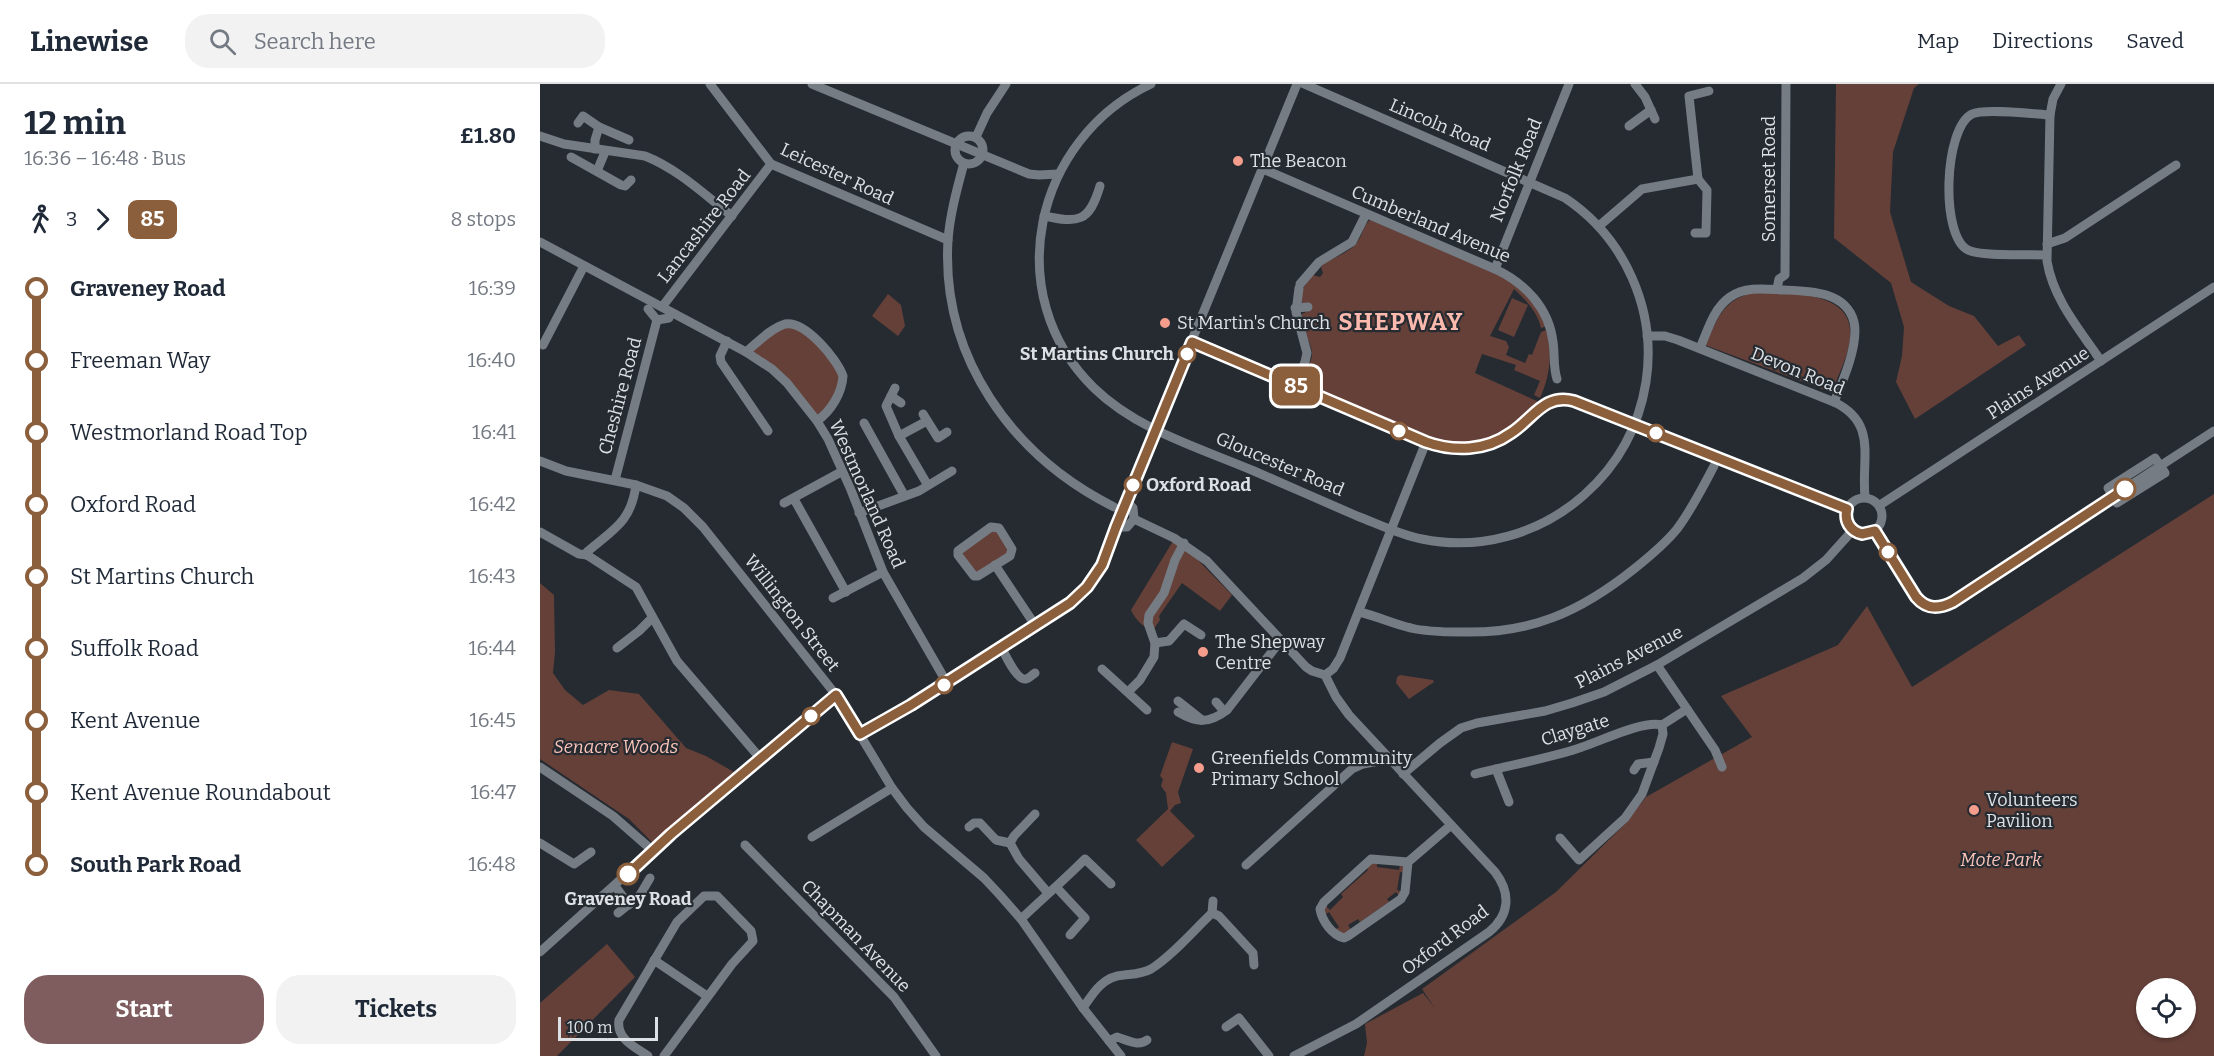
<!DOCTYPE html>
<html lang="en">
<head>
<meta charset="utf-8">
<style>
  :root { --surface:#fff; --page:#f2f2f3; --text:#1f2937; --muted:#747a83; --line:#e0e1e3; --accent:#7f5d5e }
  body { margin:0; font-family:Bitter,serif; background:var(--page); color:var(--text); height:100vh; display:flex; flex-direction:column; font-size:22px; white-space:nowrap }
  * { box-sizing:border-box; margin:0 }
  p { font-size:20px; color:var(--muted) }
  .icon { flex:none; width:33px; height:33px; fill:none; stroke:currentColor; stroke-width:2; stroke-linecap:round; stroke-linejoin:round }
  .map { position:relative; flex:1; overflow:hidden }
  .drawer { display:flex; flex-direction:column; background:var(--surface); width:540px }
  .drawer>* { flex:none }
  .badge { padding:0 12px; border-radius:9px; font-size:21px; line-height:39px }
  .fabs { position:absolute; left:1596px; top:894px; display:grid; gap:12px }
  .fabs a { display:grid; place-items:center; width:60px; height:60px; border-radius:50%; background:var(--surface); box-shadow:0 2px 4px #0004; font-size:30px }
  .scale { position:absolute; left:18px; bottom:15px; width:100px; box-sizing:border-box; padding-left:6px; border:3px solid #dde1e5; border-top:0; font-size:16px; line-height:21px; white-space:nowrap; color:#dde1e5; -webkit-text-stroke:4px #252b31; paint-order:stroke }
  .map>.badge { position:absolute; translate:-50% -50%; box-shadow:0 0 0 3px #fff }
  .legs { display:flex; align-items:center; gap:9px; height:66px; padding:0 24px; font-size:20px }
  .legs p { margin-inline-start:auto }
  .head { display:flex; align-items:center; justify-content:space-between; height:102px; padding:0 24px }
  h1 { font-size:33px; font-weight:700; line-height:45px }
  .cta { display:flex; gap:12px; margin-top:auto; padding:12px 24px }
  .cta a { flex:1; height:69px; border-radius:24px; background:var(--accent); color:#fff; font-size:24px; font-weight:700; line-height:69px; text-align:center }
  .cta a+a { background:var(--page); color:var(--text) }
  ul { padding:0 24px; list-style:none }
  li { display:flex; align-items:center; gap:21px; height:72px; font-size:22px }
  li i { display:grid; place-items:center; width:9px; height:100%; margin:0 8px; background:currentColor }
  li i::after { content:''; width:15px; height:15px; margin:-8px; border:4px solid; border-radius:50%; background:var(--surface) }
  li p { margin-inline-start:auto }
  li:first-child i { background:linear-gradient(#0000 50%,currentColor 0) }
  li:last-child i { background:linear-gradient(currentColor 50%,#0000 0) }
  header { display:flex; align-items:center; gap:36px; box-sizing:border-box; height:84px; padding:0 30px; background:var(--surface); border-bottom:2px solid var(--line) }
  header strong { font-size:28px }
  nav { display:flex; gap:33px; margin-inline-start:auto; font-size:21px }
  .search { width:420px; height:54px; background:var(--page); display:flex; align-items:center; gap:15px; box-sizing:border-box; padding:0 21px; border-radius:24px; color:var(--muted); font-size:22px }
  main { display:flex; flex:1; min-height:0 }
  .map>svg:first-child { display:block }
  .green { fill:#644039; fill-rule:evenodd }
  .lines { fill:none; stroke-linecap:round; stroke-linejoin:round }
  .minor { stroke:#757c84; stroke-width:9 }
  .line-1-casing { stroke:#fff; stroke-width:14 }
  .line-1 { stroke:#8b5e3c; stroke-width:9 }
  .poi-dot { fill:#f59d8d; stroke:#252b31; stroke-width:2 }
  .stop-1-dot { fill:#fff; stroke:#8b5e3c; stroke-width:3 }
  .labels { text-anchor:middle; stroke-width:4.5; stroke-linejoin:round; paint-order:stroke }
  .street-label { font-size:18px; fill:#dde1e5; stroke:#252b31 }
  .poi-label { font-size:18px; fill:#dde1e5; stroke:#252b31; text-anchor:start }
  .stop-label { font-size:18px; font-weight:bold; fill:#dde1e5; stroke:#252b31; text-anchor:end }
  .park-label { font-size:18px; font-style:italic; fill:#fcc3b8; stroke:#252b31 }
  .district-label { font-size:24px; font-weight:bold; letter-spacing:1.5px; fill:#fcb9ad; stroke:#252b31 }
</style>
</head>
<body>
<header>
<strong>Linewise</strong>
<div class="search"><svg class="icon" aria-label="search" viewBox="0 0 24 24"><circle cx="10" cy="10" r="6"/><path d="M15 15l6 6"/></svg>Search here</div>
<nav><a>Map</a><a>Directions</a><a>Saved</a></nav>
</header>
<main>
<section class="drawer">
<div class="head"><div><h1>12 min</h1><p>16:36 – 16:48 · Bus</p></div><b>£1.80</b></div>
<div class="legs"><svg class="icon" aria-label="walk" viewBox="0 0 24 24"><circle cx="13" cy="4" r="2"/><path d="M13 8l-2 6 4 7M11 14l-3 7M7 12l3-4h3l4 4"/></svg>3<svg class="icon" aria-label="forward" viewBox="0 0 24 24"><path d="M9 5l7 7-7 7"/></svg><b class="badge" style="background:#8b5e3c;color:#fff">85</b><p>8 stops</p></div>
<ul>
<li><i style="color:#8b5e3c"></i><b>Graveney Road</b><p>16:39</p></li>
<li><i style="color:#8b5e3c"></i><span>Freeman Way</span><p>16:40</p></li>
<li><i style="color:#8b5e3c"></i><span>Westmorland Road Top</span><p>16:41</p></li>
<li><i style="color:#8b5e3c"></i><span>Oxford Road</span><p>16:42</p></li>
<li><i style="color:#8b5e3c"></i><span>St Martins Church</span><p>16:43</p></li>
<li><i style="color:#8b5e3c"></i><span>Suffolk Road</span><p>16:44</p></li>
<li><i style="color:#8b5e3c"></i><span>Kent Avenue</span><p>16:45</p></li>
<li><i style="color:#8b5e3c"></i><span>Kent Avenue Roundabout</span><p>16:47</p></li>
<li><i style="color:#8b5e3c"></i><b>South Park Road</b><p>16:48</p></li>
</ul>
<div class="cta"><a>Start</a><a>Tickets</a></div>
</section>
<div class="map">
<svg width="1674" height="972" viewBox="0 0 1674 972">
  <rect width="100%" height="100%" fill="#252b31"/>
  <!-- green -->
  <g class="green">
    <polygon points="1296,0 1379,0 1374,4 1353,68 1350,128 1371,198 1409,222 1434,232 1458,262 1479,251 1486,261 1375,335 1356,298 1362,272 1364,243 1351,199 1294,154"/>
    <path d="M830,136L965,193L993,217L1007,242L1001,244C998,229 985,215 974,205L950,252L966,257L969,263L966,271L985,279L989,270L992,271L1001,248L1006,246C1013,269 1010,292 1000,314L994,311L1000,297L974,286L976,281L942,270L935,289L999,318C968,354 939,368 892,356L764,302C761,290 773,280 772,268C770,255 759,242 762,230L768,227C755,212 762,204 773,191L780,193L783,189L781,183L784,179C795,173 811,168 818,157C823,150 823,142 830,136Z"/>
    <path d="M1218,207C1252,210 1321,206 1309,261C1306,277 1297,293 1292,309L1165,261C1180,231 1182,216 1218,207Z"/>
    <polygon points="348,210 361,221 365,242 358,252 332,232"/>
    <polygon points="972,214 988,221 974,253 958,246"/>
    <polygon points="257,241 289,270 303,301 277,337 247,299 206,268 233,247"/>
    <path d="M1674,410V972H824L827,959L825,940L883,909L894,923L882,905L1016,808L1086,739L1106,713L1212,653L1181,612L1298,561L1327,522L1372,603ZM1606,904H1646V944H1606Z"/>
    <polygon points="452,446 456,446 469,465 468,470 437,489 421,470"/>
    <path d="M633,457L655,473L692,511L680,527L642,499L619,532L620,536L613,546C604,545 595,535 591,526Z"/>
    <polygon points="0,499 14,511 15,568 13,589 25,606 43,621 69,606 99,610 146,664 166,672 194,688 113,759 89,735 0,675"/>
    <polygon points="860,591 893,596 894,598 869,615 856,599 857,593"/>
    <polygon points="632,658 653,665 638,708 641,719 635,721 630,727 655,752 622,783 596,756 628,725 626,709 621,702 623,695 620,692"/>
    <polygon points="833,777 837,778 837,783 859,786 860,780 864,782 865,789 860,788 857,806 863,808 860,813 856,808 847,815 849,818 820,838 818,835 808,841 811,846 803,852 795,846 799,843 789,828 784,831 783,825 785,821 790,826 803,813 801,810 828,786 827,784"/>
    <polygon points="67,860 95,893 17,972 0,972 0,919"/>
  </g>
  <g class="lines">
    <!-- minor -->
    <g class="minor">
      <polyline points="170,0 231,80 408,156"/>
      <polyline points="272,0 489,90 499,91 518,90"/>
      <path d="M611,0C494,55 459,211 554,304C597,346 660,364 714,387C748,402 783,417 817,432C838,440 860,451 882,455C940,467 1000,450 1044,411C1078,381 1099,342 1106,298C1117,226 1085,154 1025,114L764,0"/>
      <polyline points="1095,0 1105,13 1115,35"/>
      <path d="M1521,0L1513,15L1510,31L1507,177C1513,215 1540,246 1561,277"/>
      <polyline points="38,39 43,32 59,43 89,56"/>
      <polyline points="1089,42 1111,26"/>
      <path d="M0,52L24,60L105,72C138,85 165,111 192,132"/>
      <circle cx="429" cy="66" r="14"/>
      <polyline points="436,53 447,29 466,0"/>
      <polyline points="55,65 55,56 59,43"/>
      <polyline points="31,73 81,101 85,102 91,96"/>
      <path d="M424,79C417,105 410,130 408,156C401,273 472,372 574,423"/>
      <path d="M723,85L955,185C985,199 1009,224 1013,258C1015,271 1013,283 1017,295"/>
      <polyline points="57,87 65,68"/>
      <polyline points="1158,95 1149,12 1169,7"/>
      <path d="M504,132C538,139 549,139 560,102"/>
      <polyline points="1059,142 1102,105 1158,95 1167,106 1166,149 1155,149"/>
      <polyline points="0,158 206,268 232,285 247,299 277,337 288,355 311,406 343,488 407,599"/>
      <polyline points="1507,160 1525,154 1636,81"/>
      <path d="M1506,171C1489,170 1442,173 1428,166C1400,152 1404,44 1432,30C1444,24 1494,30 1510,31"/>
      <polyline points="955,185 1029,0"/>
      <polyline points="760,200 779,178 812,158 826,130"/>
      <polyline points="1237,205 1239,195 1245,191 1246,0"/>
      <polyline points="122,223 231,80"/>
      <polyline points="755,224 768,223"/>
      <polyline points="108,225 117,236 129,234"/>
      <path d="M1107,252H1125L1138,256L1294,318C1338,339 1321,374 1325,413"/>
      <polyline points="187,257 180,272 181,278 228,347"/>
      <path d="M652,258L898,362C926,368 955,363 978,345C996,330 1001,313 1028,315L1307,425"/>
      <polyline points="3,261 44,182"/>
      <path d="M1160,264C1168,246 1173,225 1190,213C1206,202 1225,205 1244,206C1269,207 1306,207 1314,238C1319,260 1303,297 1294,318"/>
      <path d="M206,268C217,259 231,244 245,240C265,236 297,275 303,292C302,309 291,327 277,337"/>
      <polyline points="755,302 765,278 767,269 756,228 759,204"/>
      <polyline points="355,304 346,322 359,352 387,400"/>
      <polyline points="351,312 361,319"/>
      <polyline points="383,330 398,354 407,348"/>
      <polyline points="324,339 364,411"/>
      <polyline points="359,352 387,337"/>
      <polygon points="1615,374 1625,389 1577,419 1568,404"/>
      <polyline points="0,377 26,387 96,401 127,412 144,424 163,443 296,611 352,704 367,724 384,743 444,794 459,810 481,835 543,924 581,972"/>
      <polyline points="75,396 117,236"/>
      <circle cx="1324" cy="432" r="18"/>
      <polyline points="254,415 306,508"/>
      <polyline points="244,419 301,388"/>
      <polyline points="1340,421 1674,203"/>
      <polyline points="319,429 379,407 412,387"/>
      <path d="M594,435L634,454L667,477L766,583L772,587L785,591L796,613L809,631L955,788C971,809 970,831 949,848L816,940L754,972"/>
      <polygon points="451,443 459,444 472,465 470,472 438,492 434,492 418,471 418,467"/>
      <polyline points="576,443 587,443 594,435 593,424 586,417"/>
      <polyline points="1335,447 1380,517 1391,523 1403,523 1674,347"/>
      <polyline points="0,448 39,470 47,471"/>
      <polyline points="47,471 96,503 137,577 220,674"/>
      <path d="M47,471V468C74,445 91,438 96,401"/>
      <polyline points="455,481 495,541"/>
      <polyline points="293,514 343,488"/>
      <path d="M819,528C837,532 853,540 871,544C887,548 905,548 921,548C991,550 1040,528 1094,485C1109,473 1125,460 1137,445C1152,425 1163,403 1174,382"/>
      <polyline points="615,559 629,557 644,540 661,551"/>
      <path d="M461,563C465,570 477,597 486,595C490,594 492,591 495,589"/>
      <polyline points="77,564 99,547 112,534"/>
      <polyline points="1117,581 1175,666 1182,683"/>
      <polyline points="562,585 607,626"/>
      <polyline points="785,591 793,585 800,574 886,358"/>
      <polyline points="588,608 600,596 614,573 615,559 608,539 609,531 624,509 635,476 644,459"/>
      <polyline points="638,617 662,636"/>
      <polyline points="676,618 683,626 687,626 741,556"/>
      <path d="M638,628C656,639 669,640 687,626"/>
      <path d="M320,650L371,621L530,519C564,488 571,460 586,417L757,0"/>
      <polyline points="0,683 73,732 113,767"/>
      <polyline points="956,685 969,718"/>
      <polyline points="1094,686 1098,680 1114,678"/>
      <polyline points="863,690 900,659 921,644 937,639 1005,627 1032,619 1064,608 1117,581 1263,494 1286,476 1313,446"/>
      <path d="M935,690C967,682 999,676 1030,667C1054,661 1100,636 1122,641L1147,625"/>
      <polyline points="429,743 434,739 440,739 456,756 470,759 479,775 508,809"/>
      <polyline points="272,753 352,704"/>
      <polyline points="1020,754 1039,776 1085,734 1102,710 1119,664 1123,650 1122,641"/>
      <polyline points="0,759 34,780 51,768"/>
      <polyline points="470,759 474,752 495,730"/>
      <polyline points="205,761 354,913 396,972"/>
      <path d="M868,778L831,775L784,818L780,825C782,837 792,851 804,854L808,852L861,815L865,808L868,778L911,741"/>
      <polyline points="706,781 812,685 823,680 849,675"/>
      <polyline points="75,802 89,821"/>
      <polyline points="517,804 545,834 530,851"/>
      <polyline points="78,829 100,811 110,794"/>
      <polyline points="672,829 679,832 713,869 714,881"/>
      <path d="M481,835C502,815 524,796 545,775L571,800"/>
      <polyline points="0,868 131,750 296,611"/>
      <polyline points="114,876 167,912"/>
      <path d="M543,924C553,909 563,892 584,891C593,890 602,890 611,885C632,872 654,846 672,829L673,817"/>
      <polyline points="686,943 699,934 729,972"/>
      <path d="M569,957L577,953C587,956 598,963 607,956"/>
      <path d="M108,972C95,963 76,955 79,936L137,838L164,812H177L211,847L213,857L192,880L124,972"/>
    </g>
  </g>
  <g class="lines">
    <!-- line-1 casing -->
    <g class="line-1-casing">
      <path id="line-1" d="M88,790L131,750L296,611L320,650L371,621L530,519L547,503L562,481L576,443L652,258L886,358C914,368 946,367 971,349C993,335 1004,309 1034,317L1307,425C1304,437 1310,447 1322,450L1335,447L1376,513C1387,526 1399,525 1413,518L1585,405"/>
    </g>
    <!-- line-1 -->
    <use href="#line-1" class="line-1"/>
  </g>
  <!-- markers -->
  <g class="poi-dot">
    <circle cx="698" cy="77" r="6"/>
    <circle cx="625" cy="239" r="6"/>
    <circle cx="663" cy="568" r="6"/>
    <circle cx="659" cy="684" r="6"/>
    <circle cx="1434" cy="726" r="6"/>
  </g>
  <g class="stop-1-dot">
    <circle cx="647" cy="270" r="8"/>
    <circle cx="859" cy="347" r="8"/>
    <circle cx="1116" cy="349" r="8"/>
    <circle cx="593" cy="401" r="8"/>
    <circle cx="1585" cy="405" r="10"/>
    <circle cx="1348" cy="468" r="8"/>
    <circle cx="404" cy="601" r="8"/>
    <circle cx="271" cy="632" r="8"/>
    <circle cx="88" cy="790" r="10"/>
  </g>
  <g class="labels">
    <!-- street labels -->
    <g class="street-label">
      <text transform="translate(900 41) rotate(23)" y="6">Lincoln Road</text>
      <text transform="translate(976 86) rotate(-68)" y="6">Norfolk Road</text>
      <text transform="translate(297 90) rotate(25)" y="6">Leicester Road</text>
      <text transform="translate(1229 95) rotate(-90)" y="6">Somerset Road</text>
      <text transform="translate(891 140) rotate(23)" y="6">Cumberland Avenue</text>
      <text transform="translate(164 142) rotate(-52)" y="6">Lancashire Road</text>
      <text transform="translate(1258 287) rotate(22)" y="6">Devon Road</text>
      <text transform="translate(1498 299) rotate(-33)" y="6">Plains Avenue</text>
      <text transform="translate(80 312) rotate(-75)" y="6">Cheshire Road</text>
      <text transform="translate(740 380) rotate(23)" y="6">Gloucester Road</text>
      <text transform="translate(327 410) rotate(66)" y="6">Westmorland Road</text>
      <text transform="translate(252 529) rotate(52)" y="6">Willington Street</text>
      <text transform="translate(1089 573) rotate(-27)" y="6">Plains Avenue</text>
      <text transform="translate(1035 646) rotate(-17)" y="6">Claygate</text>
      <text transform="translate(316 852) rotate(46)" y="6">Chapman Avenue</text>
      <text transform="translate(905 856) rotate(-37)" y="6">Oxford Road</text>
    </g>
    <!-- poi labels -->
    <g class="poi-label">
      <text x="710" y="83">The Beacon</text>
      <text x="637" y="245">St Martin's Church</text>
      <text x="675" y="564">The Shepway<tspan x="675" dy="21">Centre</tspan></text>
      <text x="671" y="680">Greenfields Community<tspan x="671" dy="21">Primary School</tspan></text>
      <text x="1446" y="722">Volunteers<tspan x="1446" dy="21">Pavilion</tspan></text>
    </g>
    <!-- stop labels -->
    <g class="stop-label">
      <text x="634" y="276">St Martins Church</text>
      <text x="606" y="407" text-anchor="start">Oxford Road</text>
      <text x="88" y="821" text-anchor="middle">Graveney Road</text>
    </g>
    <!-- park labels -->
    <g class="park-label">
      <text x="76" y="669">Senacre Woods</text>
      <text x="1461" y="782">Mote Park</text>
    </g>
    <!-- district labels -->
    <g class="district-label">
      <text x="861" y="246">SHEPWAY</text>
    </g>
  </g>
</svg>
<div class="fabs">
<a><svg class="icon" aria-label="locate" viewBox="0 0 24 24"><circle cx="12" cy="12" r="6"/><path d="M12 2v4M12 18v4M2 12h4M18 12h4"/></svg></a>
</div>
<div class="scale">100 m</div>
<b class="badge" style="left:756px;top:302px;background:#8b5e3c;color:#fff">85</b>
</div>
</main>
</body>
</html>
